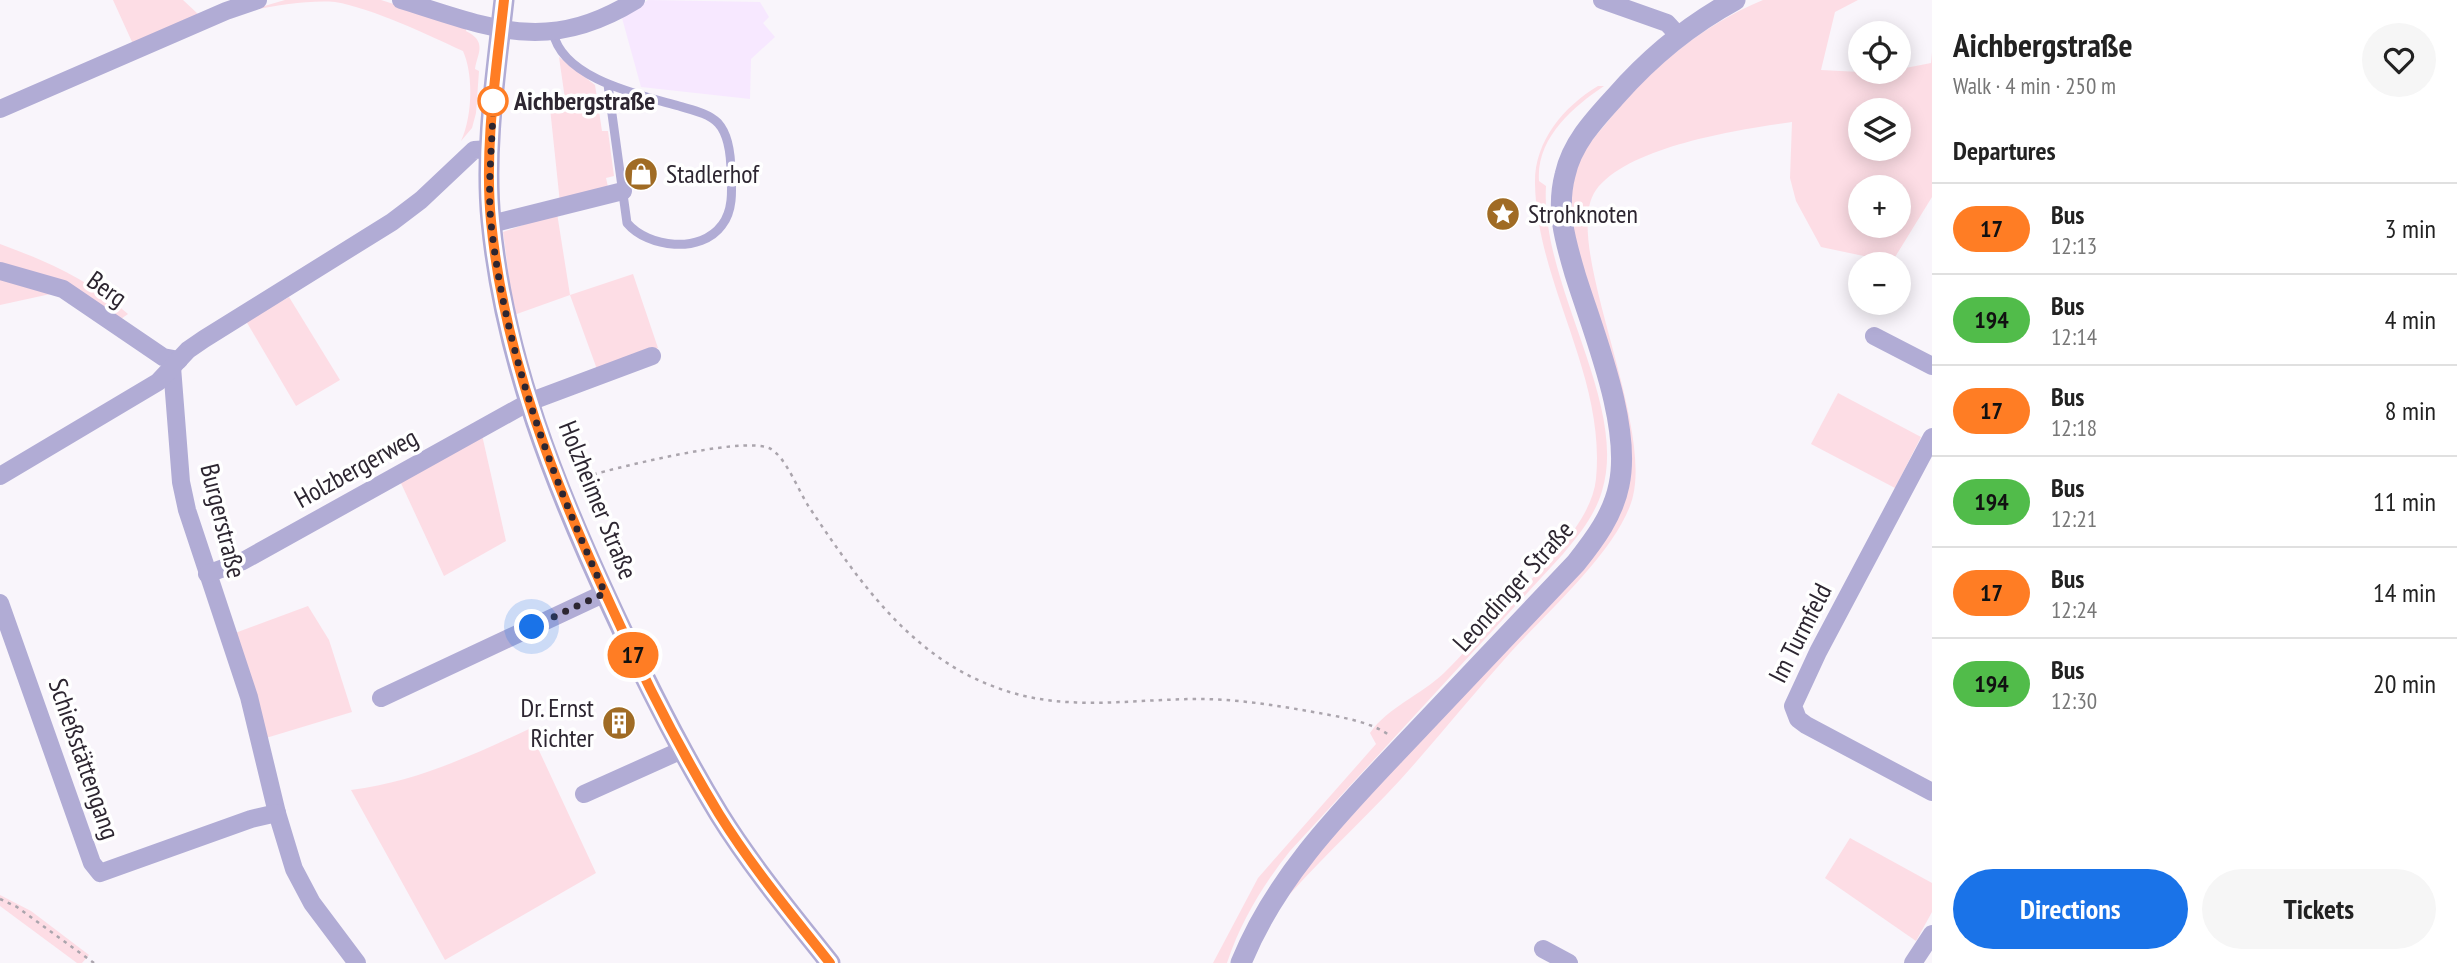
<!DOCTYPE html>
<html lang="en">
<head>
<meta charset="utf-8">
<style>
  :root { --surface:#fff; --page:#f6f6f6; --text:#222; --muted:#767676; --line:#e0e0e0; --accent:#1a73e8 }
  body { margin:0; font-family:"PT Sans Narrow",sans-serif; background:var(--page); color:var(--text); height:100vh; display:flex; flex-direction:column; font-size:26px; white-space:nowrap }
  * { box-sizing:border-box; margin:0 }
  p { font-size:23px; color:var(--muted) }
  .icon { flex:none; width:38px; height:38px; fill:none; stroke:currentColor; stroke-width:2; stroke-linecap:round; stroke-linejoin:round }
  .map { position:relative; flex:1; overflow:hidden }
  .details { display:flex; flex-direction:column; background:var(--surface); width:525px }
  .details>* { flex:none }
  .badge { padding:0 14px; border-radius:23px; font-size:24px; line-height:46px }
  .controls { position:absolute; left:1848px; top:21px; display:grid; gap:14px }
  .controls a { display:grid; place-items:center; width:63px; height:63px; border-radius:50%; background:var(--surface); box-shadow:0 4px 18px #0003; font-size:35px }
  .you { position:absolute; width:35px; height:35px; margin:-18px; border:5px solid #fff; border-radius:50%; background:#1a73e8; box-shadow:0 0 0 10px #1a73e833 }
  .map>.badge { position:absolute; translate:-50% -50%; box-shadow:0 0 0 4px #fff }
  h2 { padding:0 21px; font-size:26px; line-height:63px }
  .round { display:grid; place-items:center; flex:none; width:74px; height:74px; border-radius:37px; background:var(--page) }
  .headline { display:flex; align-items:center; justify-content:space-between; height:119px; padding:0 21px }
  h1 { font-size:33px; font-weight:600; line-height:52px }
  .button { display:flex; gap:14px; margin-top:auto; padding:14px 21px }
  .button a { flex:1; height:80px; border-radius:42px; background:var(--accent); color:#fff; font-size:28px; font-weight:600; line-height:80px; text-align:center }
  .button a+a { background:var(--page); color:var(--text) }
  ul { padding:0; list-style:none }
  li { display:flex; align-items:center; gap:21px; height:91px; padding:0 21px; border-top:2px solid var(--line) }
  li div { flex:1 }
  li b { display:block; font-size:26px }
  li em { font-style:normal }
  li .badge { min-width:77px; font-weight:700; text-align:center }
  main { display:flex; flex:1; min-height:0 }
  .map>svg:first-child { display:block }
  .built { fill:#f7e8ff }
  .green { fill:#fddde5; fill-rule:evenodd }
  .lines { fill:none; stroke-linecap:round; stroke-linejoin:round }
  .path { stroke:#aba5ad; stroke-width:2.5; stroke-dasharray:3.5 5; stroke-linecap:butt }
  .service { stroke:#b1acd5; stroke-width:9 }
  .minor { stroke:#b1acd5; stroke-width:18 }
  .tertiary { stroke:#b1acd5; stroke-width:21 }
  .line-casing { stroke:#fff; stroke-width:16 }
  .line { stroke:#ff7d24; stroke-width:10 }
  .walk { stroke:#2d2631; stroke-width:7; stroke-dasharray:0 12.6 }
  .stop-dot { fill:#fff; stroke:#ff7d24; stroke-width:3.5 }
  .labels { text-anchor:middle; stroke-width:7; stroke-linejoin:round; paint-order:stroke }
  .stop-label { font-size:26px; font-weight:bold; fill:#2d2631; stroke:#fff; text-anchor:start }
  .poi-label { font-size:26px; fill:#2d2631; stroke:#fff; text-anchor:start }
  .street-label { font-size:26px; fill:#2d2631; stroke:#fff }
</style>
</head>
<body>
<main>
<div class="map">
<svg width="1932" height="963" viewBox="0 0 1932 963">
  <rect width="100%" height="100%" fill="#f9f5fb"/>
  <!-- built -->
  <polygon class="built" points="648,0 760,2 769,17 763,23 775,37 751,59 750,99 641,87 622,18"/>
  <!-- green -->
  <g class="green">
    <polygon points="113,0 183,0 199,15 133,44"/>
    <path d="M285,0H381L466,27V31C488,42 477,54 475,69L479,71L476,113L472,128L461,141C472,117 474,76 463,51C428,35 372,8 335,2C307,0 275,6 247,11Z"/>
    <path d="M1763,0H1858L1835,12L1821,70L1880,73L1931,63L1932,52V197L1892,262L1821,247L1796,201L1790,178L1792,122C1741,129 1628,146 1596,190C1560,240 1652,416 1633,496C1621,547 1546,613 1510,653C1473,694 1438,738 1401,779C1359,825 1313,865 1274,913L1289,887L1626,491L1569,211C1572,194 1573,175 1580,159C1588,143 1601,130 1612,116C1655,65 1701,26 1763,0ZM1860,110H1899V149H1860ZM1860,187H1899V226H1860Z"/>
    <polygon points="559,57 595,85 602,131 608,131 614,176 606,178 608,187 560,203 550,108 566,106"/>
    <path d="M1598,86H1604C1573,107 1536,138 1539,181L1546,186C1540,285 1629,403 1602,491C1595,515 1579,535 1563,554L1290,851C1263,885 1241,921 1227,963H1213L1258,878L1376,744L1370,733C1388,707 1421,695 1444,673C1463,655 1479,634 1497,614C1529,580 1591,528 1596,479C1606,375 1537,285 1535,184C1534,142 1563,107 1598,86Z"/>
    <polygon points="557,213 570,295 633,274 658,348 598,372 570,295 514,315 503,232"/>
    <path d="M0,244C49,262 89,280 128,314L118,321L0,266Z"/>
    <polygon points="0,276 55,293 0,305"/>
    <polygon points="289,297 340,380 296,406 246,321"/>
    <polygon points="1838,393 1921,437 1895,488 1811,444"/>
    <polygon points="482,435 506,541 444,576 400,481"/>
    <polygon points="308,606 329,640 352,712 266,738 235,633"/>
    <path d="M529,729L596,873L445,960L351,790C415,782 471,756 529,729Z"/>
    <polygon points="1850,838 1932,883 1932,912 1916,941 1825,878"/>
    <polygon points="0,895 31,911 89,955 82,963 77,963 0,906"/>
  </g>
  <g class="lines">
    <!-- path -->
    <g class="path">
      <path d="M577,479C611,469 740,436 769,448C785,455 798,490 809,507C858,580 910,656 995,687C1063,713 1128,699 1199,699C1239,699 1280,706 1319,713C1341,717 1371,722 1389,735"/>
      <polyline points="0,899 17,907 94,963"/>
    </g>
    <!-- service -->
    <path class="service" d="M553,32C562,79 640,95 679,106C692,110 708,113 718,123C729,135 731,159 731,174C732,191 733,211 722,225C701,254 648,248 627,223L608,85"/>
    <!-- minor -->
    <g class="minor">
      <path d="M401,0C491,28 547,55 636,0"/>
      <polyline points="1602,0 1667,23 1678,35"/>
      <polyline points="0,109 226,11 258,0"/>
      <polyline points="491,224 623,191"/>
      <polyline points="0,271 63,289 163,357 179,360"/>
      <polyline points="1874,336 1932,366"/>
      <polyline points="172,367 181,482 187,510 249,697 277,813 294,869 312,903 357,963"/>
      <polyline points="1932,437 1818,652 1793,706 1798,719 1806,725 1932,792"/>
      <polyline points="0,476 158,382 188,350 204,339 392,222 421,200 474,150 490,149"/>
      <polyline points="207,574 243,561 529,402 652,356"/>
      <polyline points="0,603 92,863 100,873 251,819 277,813"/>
      <polyline points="381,698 605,593"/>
      <polyline points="584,794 682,750"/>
      <polyline points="1543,949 1569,963"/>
      <polyline points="1913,963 1932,934"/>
    </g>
    <!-- tertiary -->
    <g class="tertiary">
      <path d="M504,0C496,73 484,148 491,221C504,359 556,489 614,613C646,682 680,750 719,814C752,867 792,915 830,963"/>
      <path d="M1241,963C1277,873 1348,804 1414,734C1468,677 1522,620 1576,563C1595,539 1613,515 1619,485C1632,425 1593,332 1575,274C1565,240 1556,210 1565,175C1572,143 1595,119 1616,96C1651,56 1689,25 1735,0"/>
    </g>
  </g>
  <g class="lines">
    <!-- line casing -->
    <g class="line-casing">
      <path id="line" d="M504,0C496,73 484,148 491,221C504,357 555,485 612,608C644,679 679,748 719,814C752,867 792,915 830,963"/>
    </g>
    <!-- line -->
    <use href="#line" class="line"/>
    <!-- walk -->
    <path class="walk" d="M493,101C493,141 487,182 491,223C505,353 551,474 605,593L532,627"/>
  </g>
  <!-- icons -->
  <defs>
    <g id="shop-disc" transform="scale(1.75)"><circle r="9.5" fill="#a06b24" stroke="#fff"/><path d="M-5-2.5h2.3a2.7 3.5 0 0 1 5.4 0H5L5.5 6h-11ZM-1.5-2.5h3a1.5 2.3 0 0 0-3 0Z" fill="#fff"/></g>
    <g id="sight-disc" transform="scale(1.75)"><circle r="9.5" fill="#a06b24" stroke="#fff"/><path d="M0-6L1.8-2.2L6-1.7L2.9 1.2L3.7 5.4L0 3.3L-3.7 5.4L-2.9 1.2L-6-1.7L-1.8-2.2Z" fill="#fff"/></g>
    <g id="building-disc" transform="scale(1.75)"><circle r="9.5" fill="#a06b24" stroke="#fff"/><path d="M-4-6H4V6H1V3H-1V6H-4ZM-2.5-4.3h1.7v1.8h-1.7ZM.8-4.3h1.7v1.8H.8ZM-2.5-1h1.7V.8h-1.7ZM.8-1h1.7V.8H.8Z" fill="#fff"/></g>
  </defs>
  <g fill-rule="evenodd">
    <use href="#shop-disc" x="641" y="174"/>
    <use href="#sight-disc" x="1503" y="214"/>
    <use href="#building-disc" x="619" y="723"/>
  </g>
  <!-- markers -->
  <circle class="stop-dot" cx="493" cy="101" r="14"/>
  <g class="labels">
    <!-- stop labels -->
    <g class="stop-label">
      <text x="514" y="110">Aichbergstraße</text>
    </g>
    <!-- poi labels -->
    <g class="poi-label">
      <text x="666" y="183">Stadlerhof</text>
      <text x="1528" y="223">Strohknoten</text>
      <text x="594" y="717" text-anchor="end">Dr. Ernst<tspan x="594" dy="30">Richter</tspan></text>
    </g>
    <!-- street labels -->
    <g class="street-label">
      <text transform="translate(107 289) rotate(35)" y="9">Berg</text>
      <text transform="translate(356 468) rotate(-29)" y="9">Holzbergerweg</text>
      <text transform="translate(598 500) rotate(68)" y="9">Holzheimer Straße</text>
      <text transform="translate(223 521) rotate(76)" y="9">Burgerstraße</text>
      <text transform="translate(1513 586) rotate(-48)" y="9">Leondinger Straße</text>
      <text transform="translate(1800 633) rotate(-63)" y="9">Im Turmfeld</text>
      <text transform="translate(84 759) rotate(71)" y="9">Schießstättengang</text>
    </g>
  </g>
</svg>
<div class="controls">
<a><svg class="icon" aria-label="locate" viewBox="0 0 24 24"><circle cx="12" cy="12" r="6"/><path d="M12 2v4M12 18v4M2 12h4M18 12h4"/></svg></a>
<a><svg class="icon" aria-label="layers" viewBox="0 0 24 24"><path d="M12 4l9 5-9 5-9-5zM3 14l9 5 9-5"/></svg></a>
<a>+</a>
<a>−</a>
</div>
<div class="you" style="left:532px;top:627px"></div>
<b class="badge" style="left:633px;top:655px;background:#ff7d24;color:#111">17</b>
</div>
<section class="details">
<div class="headline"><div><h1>Aichbergstraße</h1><p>Walk · 4 min · 250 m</p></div><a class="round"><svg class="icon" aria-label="heart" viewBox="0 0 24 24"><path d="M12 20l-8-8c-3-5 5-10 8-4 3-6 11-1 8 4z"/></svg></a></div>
<h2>Departures</h2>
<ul>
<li><span class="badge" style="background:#ff7d24;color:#111">17</span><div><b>Bus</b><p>12:13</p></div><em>3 min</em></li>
<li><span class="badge" style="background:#51bc4a;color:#111">194</span><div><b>Bus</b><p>12:14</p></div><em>4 min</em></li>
<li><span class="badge" style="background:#ff7d24;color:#111">17</span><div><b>Bus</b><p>12:18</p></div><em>8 min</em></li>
<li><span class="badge" style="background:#51bc4a;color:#111">194</span><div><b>Bus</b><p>12:21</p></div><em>11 min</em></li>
<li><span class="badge" style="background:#ff7d24;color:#111">17</span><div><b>Bus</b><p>12:24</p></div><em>14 min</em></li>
<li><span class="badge" style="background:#51bc4a;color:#111">194</span><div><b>Bus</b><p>12:30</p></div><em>20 min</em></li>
</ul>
<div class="button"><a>Directions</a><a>Tickets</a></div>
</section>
</main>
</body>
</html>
